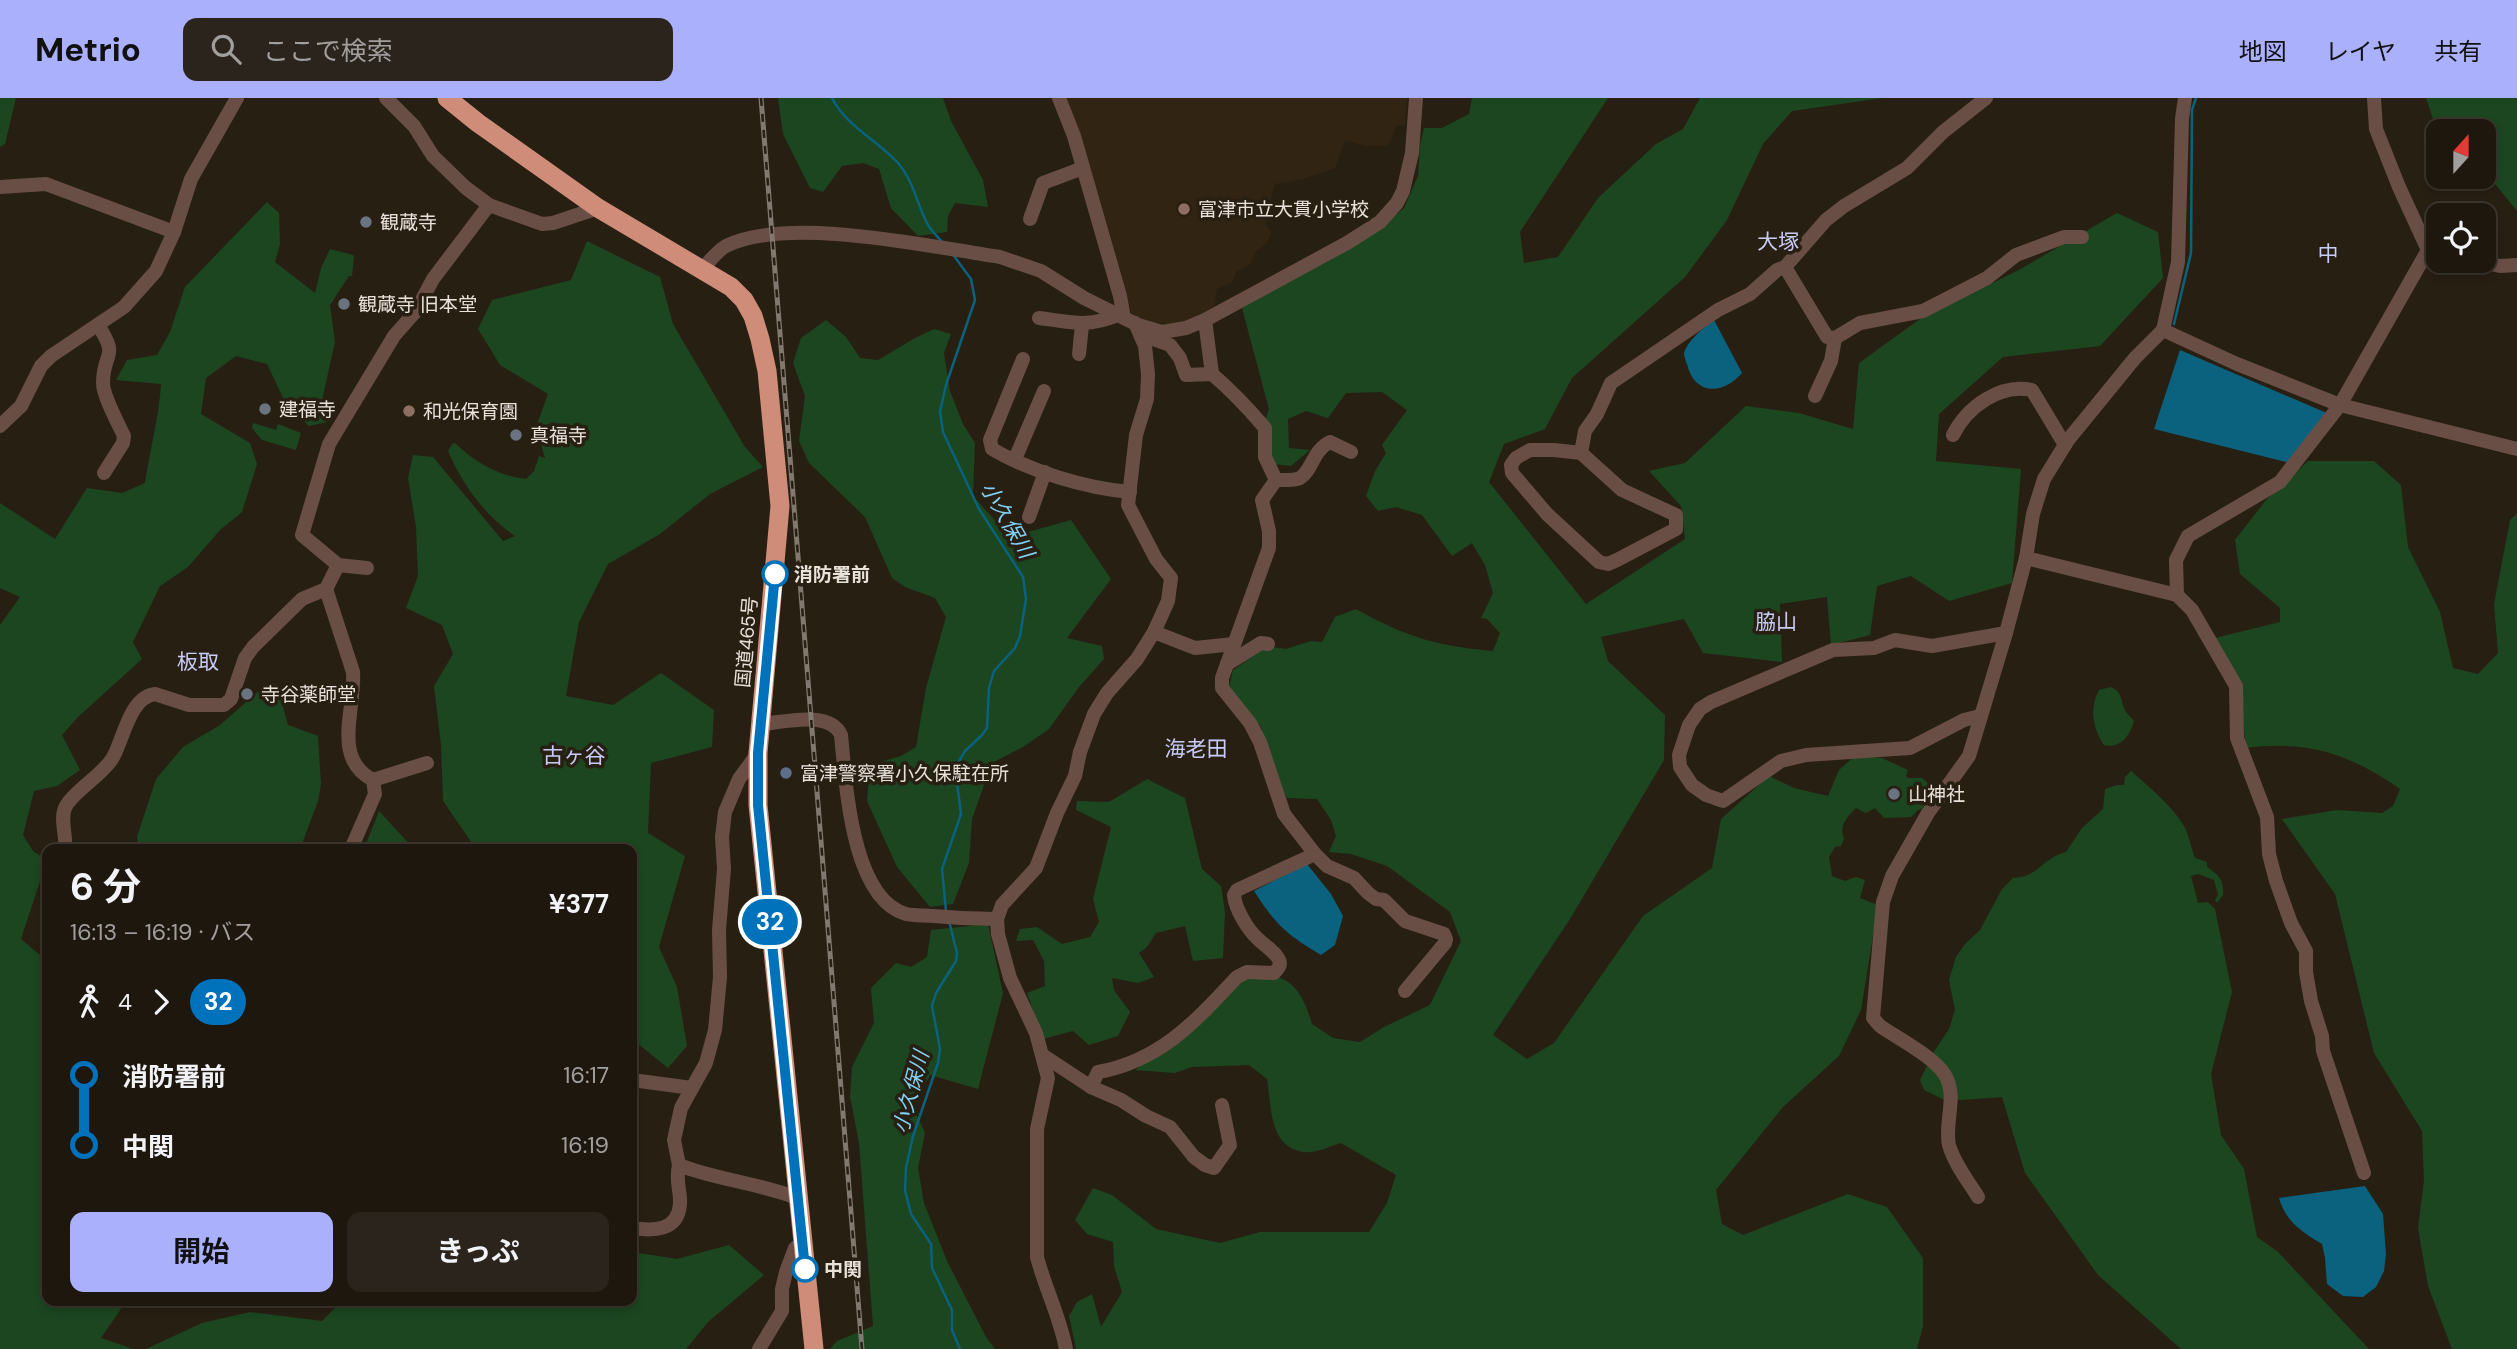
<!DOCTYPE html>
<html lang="ja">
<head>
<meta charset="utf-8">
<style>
  :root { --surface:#1e170e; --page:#2b241c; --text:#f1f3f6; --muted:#a19f9e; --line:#3c362e; --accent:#aab0fb }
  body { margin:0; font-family:"DM Sans","Noto Sans JP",sans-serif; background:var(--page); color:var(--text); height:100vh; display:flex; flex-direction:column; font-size:26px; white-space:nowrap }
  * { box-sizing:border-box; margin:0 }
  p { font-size:23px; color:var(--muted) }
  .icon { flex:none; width:38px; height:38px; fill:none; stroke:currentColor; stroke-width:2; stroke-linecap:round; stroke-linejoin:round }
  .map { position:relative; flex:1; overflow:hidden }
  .details { position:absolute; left:42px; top:746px; width:595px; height:462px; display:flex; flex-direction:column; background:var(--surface); border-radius:14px; box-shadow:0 4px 10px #0003,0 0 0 2px var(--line) }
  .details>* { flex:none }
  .badge { padding:0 14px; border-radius:23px; font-size:24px; line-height:46px }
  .needle { width:46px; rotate:21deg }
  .tools { position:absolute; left:2426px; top:21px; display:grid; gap:14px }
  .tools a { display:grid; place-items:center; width:70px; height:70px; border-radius:14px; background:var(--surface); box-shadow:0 4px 10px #0003,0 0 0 2px var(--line); font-size:35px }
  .map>.badge { position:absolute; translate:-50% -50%; box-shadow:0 0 0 4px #fff }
  .legs { display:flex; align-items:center; gap:10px; height:77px; padding:0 28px; font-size:23px }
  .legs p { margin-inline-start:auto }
  .headline { display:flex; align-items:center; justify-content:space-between; height:119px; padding:0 28px }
  h1 { font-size:38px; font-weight:700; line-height:52px }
  .action { display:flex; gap:14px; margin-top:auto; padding:14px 28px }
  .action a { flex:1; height:80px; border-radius:14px; background:var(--accent); color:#111; font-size:28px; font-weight:700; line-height:80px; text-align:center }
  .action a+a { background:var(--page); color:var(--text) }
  ul { padding:0 28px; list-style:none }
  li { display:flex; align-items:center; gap:24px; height:70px; font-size:26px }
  li i { display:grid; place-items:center; width:10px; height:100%; margin:0 9px; background:currentColor }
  li i::after { content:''; width:18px; height:18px; margin:-9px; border:5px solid; border-radius:50%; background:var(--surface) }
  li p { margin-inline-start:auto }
  li:first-child i { background:linear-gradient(#0000 50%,currentColor 0) }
  li:last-child i { background:linear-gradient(currentColor 50%,#0000 0) }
  header { display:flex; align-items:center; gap:42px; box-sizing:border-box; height:98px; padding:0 35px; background:var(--accent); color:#111 }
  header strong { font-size:33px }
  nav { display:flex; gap:38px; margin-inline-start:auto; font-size:24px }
  .search { width:490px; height:63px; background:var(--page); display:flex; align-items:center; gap:18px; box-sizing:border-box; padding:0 24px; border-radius:14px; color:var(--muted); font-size:26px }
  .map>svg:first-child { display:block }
  .built { fill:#322412 }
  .green { fill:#1b4620 }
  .water { fill:#0a627e }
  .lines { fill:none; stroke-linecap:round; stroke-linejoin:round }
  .stream { stroke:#0a627e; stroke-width:2.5 }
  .minor { stroke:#694e46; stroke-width:14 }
  .highway { stroke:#ce8c79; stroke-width:19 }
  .rail-casing { stroke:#81796f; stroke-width:5 }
  .rail { stroke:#281f13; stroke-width:2.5; stroke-dasharray:8; stroke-linecap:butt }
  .line-1-casing { stroke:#fff; stroke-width:16 }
  .line-1 { stroke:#0072bc; stroke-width:10 }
  .education-dot { fill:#8d6e63; stroke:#281f13; stroke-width:2.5 }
  .worship-dot { fill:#6b7280; stroke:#281f13; stroke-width:2.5 }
  .stop-1-dot { fill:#fff; stroke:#0072bc; stroke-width:3.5 }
  .service-dot { fill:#5c6f8a; stroke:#281f13; stroke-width:2.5 }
  .labels { text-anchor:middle; stroke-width:7; stroke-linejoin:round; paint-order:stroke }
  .poi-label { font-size:19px; fill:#e9e2da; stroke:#281f13; text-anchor:start }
  .stop-label { font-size:19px; font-weight:bold; fill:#e9e2da; stroke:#281f13; text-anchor:start }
  .street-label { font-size:19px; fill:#e9e2da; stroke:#281f13 }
  .neighbourhood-label { font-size:21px; fill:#c7ccf7; stroke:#281f13 }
  .water-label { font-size:21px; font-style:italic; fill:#81d2f4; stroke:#281f13 }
</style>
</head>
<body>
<header>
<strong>Metrio</strong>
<div class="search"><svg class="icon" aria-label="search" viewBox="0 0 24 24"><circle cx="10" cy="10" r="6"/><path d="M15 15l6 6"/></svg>ここで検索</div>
<nav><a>地図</a><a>レイヤ</a><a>共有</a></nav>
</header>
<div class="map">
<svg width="2517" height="1251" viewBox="0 0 2517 1251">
  <rect width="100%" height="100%" fill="#281f13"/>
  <!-- built -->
  <polygon class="built" points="1066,0 1407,0 1405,27 1397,27 1388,48 1365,48 1345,42 1335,70 1303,81 1275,86 1265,125 1271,134 1267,145 1256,154 1250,166 1236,174 1233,183 1217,191 1215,207 1209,212 1189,222 1176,226 1152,224 1134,219 1131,213"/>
  <!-- green -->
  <g class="green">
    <polygon points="0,0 16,0 5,46 0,49"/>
    <polygon points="778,0 943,0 951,23 983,82 988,109 955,105 948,118 947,134 918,138 891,110 879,71 863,65 842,68 823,94 810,90 783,36"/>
    <path d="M1472,0H1608L1520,134L1524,165L1558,159L1598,100L1656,46L1683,31L1700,0H1883L1792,13L1763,46L1727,122L1685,179L1572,280L1545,331L1504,346L1489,384L1586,506L1685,441L1681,408L1649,373L1685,365L1746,308L1799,315L1853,331L1859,265L1924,218L2017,173L2117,115L2158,134L2163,180L2100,248L2003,259L1939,316L1936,363L2021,371L2012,485L1949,503L1911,478L1877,488L1870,537L1831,547L1827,499L1780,506L1782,564L1703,555L1684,521L1601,539L1608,563L1665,617L1664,662L1570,821L1493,937L1527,961L1554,945L1643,818L1712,770L1721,721L1769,678L1794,690L1828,698L1839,672L1855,658L1882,660L1908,672L1906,678L1908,680H1922L1936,692L1926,709L1918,712L1911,719L1884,720L1875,710L1866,715L1856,710C1846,720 1839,728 1844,741L1841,748L1835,749L1829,759L1832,778L1845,783L1856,779L1865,782L1860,800L1878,807L1861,912L1839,958L1783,1009L1716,1092L1722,1126L1743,1137L1848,1096L1887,1109L1923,1160V1228L1917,1251H1076L1069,1218L1077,1204L1092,1196L1101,1229L1122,1194L1114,1168L1113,1144L1087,1136L1075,1122L1093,1090L1112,1097L1156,1131L1220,1145L1260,1134H1369L1387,1105L1396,1077L1341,1045C1331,1048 1314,1056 1303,1054C1268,1048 1272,1008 1267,981L1249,967L1192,969L1175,975L1135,972L1196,930L1245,880C1255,880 1271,877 1280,880C1299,886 1307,909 1312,926L1333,940L1360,944L1384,929L1430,907L1461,843L1450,814L1387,768L1351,756L1329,754L1336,738L1331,722L1317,701L1287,700L1278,684L1261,629L1228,593L1233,572L1259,554L1272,549L1286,551L1311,543L1322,544L1335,519L1356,511C1406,539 1437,548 1493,553L1500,535L1487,521L1481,520L1493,495L1485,467L1472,445L1452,458L1422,417L1396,409L1378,413L1366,398L1375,373L1386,355L1382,347L1407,312L1382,294L1346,295L1328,320L1306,313L1288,321L1289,350L1310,352L1291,368L1272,366L1265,322L1269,311L1242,210L1380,130L1404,110L1418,78L1420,47L1424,30H1442L1469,16Z"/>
    <polygon points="2426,0 2517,0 2517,113 2483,71 2483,33 2438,33 2438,36"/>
    <path d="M267,104L279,115L280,146L275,164L315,195L321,170L330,151L353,157L354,159L352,178H349L330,207L335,244L323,298L327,324L309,328L287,308L267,266L236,258L206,280L201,316L250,345L257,366L242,414L220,432L188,469L160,488L133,544L142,561L78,619L62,637L80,672L57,688L34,693L23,737L33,753L47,762L21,841L41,858L47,854V1202H127L101,1240L133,1251H0V527L20,499L0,490V405L55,441L87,390L122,395L145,385C150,351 159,320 161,286L116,282L127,262L157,257L170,234L185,189Z"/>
    <path d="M587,143L660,179L673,226L745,349L763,369L710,396L660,436L608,466L579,524L566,598L613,607L661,575L714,612L712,649L651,665L648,735L685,758L659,849L677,889L687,948L668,970L632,941V751H476L443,703L441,647L434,588L453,556L442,527L406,510L418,478L416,429L408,380L413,357L433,359L503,443L515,438C485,418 462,386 448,353L452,346L455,345C474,364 499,378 526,381L534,373L539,358L545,360L536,329L548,296L500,267L478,231L492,202L571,182Z"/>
    <polygon points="826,222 846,239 860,260 878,262 915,240 934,231 951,236 944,255 950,293 963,326 975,345 973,398 1010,439 1071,422 1111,481 1067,540 1102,548 1104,561 1079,589 1049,631 1023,649 992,665 972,721 969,765 953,806 930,809 897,769 867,703 868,689 877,665 901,658 916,649 926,590 946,519 935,500 905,489 892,480 865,419 809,365 799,343 805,298 793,265 801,240"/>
    <polygon points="253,325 276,332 278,326 301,335 296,352 262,342 252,330"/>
    <path d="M2308,363H2374L2401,387L2408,449L2440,514L2453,570L2478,576L2498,555L2494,506L2510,422L2517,415V1251H2452L2428,1188L2418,1130L2424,1083L2422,1033L2374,955L2335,796L2282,721L2337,712L2382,715L2393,708L2400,691C2350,656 2308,642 2246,650L2239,588L2215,540L2280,524V510L2240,476L2235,442L2266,402Z"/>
    <polygon points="268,585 280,598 288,627 318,638 321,686 318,703 300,751 139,751 137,739 156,681 183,649 220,627"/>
    <path d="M2111,589C2124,595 2120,604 2126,614C2128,617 2132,620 2134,623C2130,637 2121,651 2104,647C2093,631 2089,610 2099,592Z"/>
    <path d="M2131,673C2150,690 2171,706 2184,728C2189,737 2191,750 2195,760L2207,764V769C2219,777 2224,782 2223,797L2217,805L2215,802L2218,797L2214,782L2198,776L2191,778L2198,805L2208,804L2215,811L2232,894L2211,976L2221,1037L2244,1071L2257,1139L2278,1154L2369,1251H2181L2098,1177L2025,1075L2002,999L1947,1003L1924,992L1920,982L1935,952L1949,931L1955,912L1949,882L1956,859L1965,846L1980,832L2002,791L2013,780C2039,779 2042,760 2066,754L2082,730L2103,711L2105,691L2117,687H2124L2125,679Z"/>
    <polygon points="1147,681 1185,700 1202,771 1221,788 1225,814 1223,860 1193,863 1185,828 1156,835 1147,849 1139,855 1154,879 1138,885 1112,880 1114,892 1130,914 1118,938 1089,947 1073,933 1043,941 1027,895 1045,888 1044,863 1033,842 1016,843 1020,831 1037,829 1062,846 1090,839 1099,824 1093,801 1111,729 1076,712 1077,703 1109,704"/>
    <polygon points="379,713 414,751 364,751"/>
    <polygon points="988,826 1003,895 978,991 930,977 913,1009 925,1035 918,1070 924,1105 947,1163 986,1239 995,1251 830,1251 837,1243 873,1228 859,1045 850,998 852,969 874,925 871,890 896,865 911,869 927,859 931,832"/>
    <polygon points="729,1147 764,1177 708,1224 686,1251 146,1251 202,1225 250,1214 322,1223 339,1206 338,1202 632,1202 632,1154 677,1161"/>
  </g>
  <!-- water -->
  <g class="water">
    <path d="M1714,222L1742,275C1723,297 1695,298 1687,266C1686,265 1684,257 1684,256C1686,244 1705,228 1714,222Z"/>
    <polygon points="2180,252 2329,316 2290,365 2154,331"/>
    <path d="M1307,766L1331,796L1343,818L1335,847L1321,857C1287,837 1275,826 1254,793Z"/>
    <path d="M2365,1088L2383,1116L2386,1156L2384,1173L2376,1189L2363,1199L2343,1198L2327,1186L2325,1160L2322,1146C2301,1133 2286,1124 2279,1100Z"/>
  </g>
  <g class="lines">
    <!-- stream -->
    <g class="stream">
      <path d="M832,0C846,28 877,42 898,65C913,82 916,103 926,123C929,131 937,138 943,145"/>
      <polyline points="2174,226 2191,155 2192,12 2196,0"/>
      <polyline points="946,813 942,771 961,716 957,685 958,665 965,653 982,637 987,630 989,590 994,573 1015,550 1020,538 1026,501 1023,479 979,411 943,334 940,314 946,287 975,202 971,181 954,158"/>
      <polyline points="949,823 957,855 956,863 936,895 932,908 940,951 938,965 913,1038 906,1070 905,1092 911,1116 931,1146 932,1170 952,1212 952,1232 960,1251"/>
    </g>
    <!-- minor -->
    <g class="minor">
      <polyline points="386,0 414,28 433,58 466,90 489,107 542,126 553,125 598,110"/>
      <polyline points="1059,0 1074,38 1120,198 1124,220"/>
      <polyline points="2374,0 2376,31 2399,89 2428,152"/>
      <polyline points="0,89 46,86 174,134"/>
      <polyline points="1030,121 1043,85 1083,70"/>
      <polyline points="2476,163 2500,168 2517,167"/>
      <polyline points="1785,169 1827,239 1835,240 1860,225 1923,213 1987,180 2016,157 2064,139 2082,139"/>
      <path d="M703,170C710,163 717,153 726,148C789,117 931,149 1000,159L1041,173L1084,200L1138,227L1162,234L1186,230L1205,222L1347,145L1380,124L1397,105L1403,93L1412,55L1416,0"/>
      <path d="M1039,220C1073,224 1085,230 1118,217"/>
      <polyline points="1205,222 1212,276"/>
      <path d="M98,227C120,261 103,253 103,285C103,298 118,325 124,338L123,345L104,375"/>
      <path d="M1139,228L1150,240L1170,247L1180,260L1186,277L1212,276C1232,293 1248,310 1265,330V359L1276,382L1262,402L1269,433V450L1222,580V590L1250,625L1260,644L1284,716L1315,756L1327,768L1354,780L1368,795L1376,801L1384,802L1405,823L1444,836L1446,841L1445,845L1405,893"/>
      <polyline points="2163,232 2237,266 2340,307 2517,351"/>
      <polyline points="1079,256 1082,227"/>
      <path d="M1023,261L990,342L992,351C1032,374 1085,390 1130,394"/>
      <polyline points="1815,298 1831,263 1835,240"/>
      <polyline points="0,328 21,308 41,268 51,258 124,209 156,173 174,134 191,81 237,0"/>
      <path d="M1953,337C1967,309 2000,285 2032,292L2065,347"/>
      <polygon points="1530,352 1554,352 1581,355 1622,392 1676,417 1676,431 1617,462 1608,466 1599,464 1547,416 1512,375 1511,367 1516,360"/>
      <polyline points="1581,355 1585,333 1597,316 1611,285 1718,212 1750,196 1777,172 1785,169 1826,122 1844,108 1907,70 1943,34 1986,0"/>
      <polyline points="1015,361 1044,293"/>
      <path d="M1276,382C1283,382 1293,383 1300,380C1312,373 1313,352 1330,344L1351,354"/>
      <polyline points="1029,419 1045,374"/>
      <polyline points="2026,460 2177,497"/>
      <polyline points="338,467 367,470"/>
      <path d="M326,491L353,574C356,611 331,660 373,682L375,696L351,751"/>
      <polyline points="1154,534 1195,550 1234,546"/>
      <polyline points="1227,566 1261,545 1268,546"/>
      <polyline points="1980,618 1964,622 1910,650 1806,657 1781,663 1723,703 1706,697 1692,687 1680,669 1679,657 1689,627 1700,611 1711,604 1833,552 1874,550 1895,542 1932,548 2006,535"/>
      <path d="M762,626C785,624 830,612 841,637C846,685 851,800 906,816C914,818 924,817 933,818C954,820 976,821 997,821"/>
      <path d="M758,655L739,681L725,714L722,739L724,771L719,832L720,879L715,932L706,965L681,1010L674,1042L679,1067C717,1082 759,1085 797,1100"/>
      <polyline points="373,682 427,665"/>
      <path d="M65,751C67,738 59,720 66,708C74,693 101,678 112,661C123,644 129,599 155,596L189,607H224L231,601L245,560L253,549L302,501L326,491L338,467L302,437L329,346L394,238L416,213L433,181L489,107"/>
      <path d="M1044,958L1091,989L1098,974C1160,963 1196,923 1237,879L1247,874L1274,875C1279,870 1282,866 1278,860C1274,853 1264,847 1258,841C1248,832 1235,811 1234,797L1237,792L1315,756"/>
      <polyline points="632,982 692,990"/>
      <polyline points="1091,989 1121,1002 1146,1018 1170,1029 1194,1059 1205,1067 1214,1070 1230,1047 1222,1007"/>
      <polyline points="2364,1075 2323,953 2322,938 2311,903 2306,874 2306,853 2291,825 2276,783 2269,756 2267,719 2237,640 2236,588 2192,512 2177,497 2176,462 2188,438 2280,384 2340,307 2428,152"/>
      <path d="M1978,1099C1968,1083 1954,1065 1949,1047C1944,1024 1958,999 1945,977C1934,959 1899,941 1880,928L1873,920L1883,804L1892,778L1928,715L1969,658L2006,535L2026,460L2033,416L2044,381L2068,342L2135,260L2163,232L2178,164L2182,21L2185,0"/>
      <path d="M632,1130C652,1133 678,1134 680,1106C681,1091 675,1086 679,1067"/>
      <polyline points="759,1251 782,1213 782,1191 786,1174 795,1150 803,1144"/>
      <path d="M1066,1251C1060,1219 1045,1190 1037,1159V1031L1048,980L1036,935L1010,880L998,836L997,821L1002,807L1036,770L1057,715L1075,678L1080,654L1094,616L1107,595L1137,561L1154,534L1168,503L1171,480L1156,461L1128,407L1136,337L1147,301L1148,276L1145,248L1135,225"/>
    </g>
    <!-- highway -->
    <polyline class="highway" points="447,0 478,25 598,110 731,189 744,202 753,218 760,241 767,273 780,408 758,655 758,707 814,1251"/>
    <!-- rail casing -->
    <g class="rail-casing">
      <polyline id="rail" points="761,0 862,1251"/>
    </g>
    <!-- rail -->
    <use href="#rail" class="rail"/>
  </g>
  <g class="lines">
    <!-- line-1 casing -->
    <g class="line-1-casing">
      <polyline id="line-1" points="775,476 758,655 758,707 805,1171"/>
    </g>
    <!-- line-1 -->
    <use href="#line-1" class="line-1"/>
  </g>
  <!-- markers -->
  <g class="education-dot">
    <circle cx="1184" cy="111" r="7"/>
    <circle cx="409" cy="313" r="7"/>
  </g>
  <g class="worship-dot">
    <circle cx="366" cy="124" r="7"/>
    <circle cx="344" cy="206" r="7"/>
    <circle cx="265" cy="311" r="7"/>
    <circle cx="516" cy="337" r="7"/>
    <circle cx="247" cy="596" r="7"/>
    <circle cx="1894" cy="696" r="7"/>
  </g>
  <g class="stop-1-dot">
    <circle cx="775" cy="476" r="12"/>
    <circle cx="805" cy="1171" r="12"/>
  </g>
  <circle class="service-dot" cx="786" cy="675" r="7"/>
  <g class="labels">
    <!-- poi labels -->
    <g class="poi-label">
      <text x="1198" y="118">富津市立大貫小学校</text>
      <text x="380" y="131">観蔵寺</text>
      <text x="358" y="213">観蔵寺 旧本堂</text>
      <text x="279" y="318">建福寺</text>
      <text x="423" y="320">和光保育園</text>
      <text x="530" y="344">真福寺</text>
      <text x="261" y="603">寺谷薬師堂</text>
      <text x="800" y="682">富津警察署小久保駐在所</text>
      <text x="1908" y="703">山神社</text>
    </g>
    <!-- stop labels -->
    <g class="stop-label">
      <text x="794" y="483">消防署前</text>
      <text x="824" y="1178">中関</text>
    </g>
    <!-- street labels -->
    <g class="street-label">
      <text transform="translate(746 544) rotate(-85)" y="7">国道465号</text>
    </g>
    <!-- neighbourhood labels -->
    <g class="neighbourhood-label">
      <text x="1778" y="151">大塚</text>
      <text x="2328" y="163">中</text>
      <text x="1776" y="531">脇山</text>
      <text x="198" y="571">板取</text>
      <text x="1196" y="658">海老田</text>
      <text x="574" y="665">古ヶ谷</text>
    </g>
    <!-- water labels -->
    <g class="water-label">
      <text transform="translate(1007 422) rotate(60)" y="7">小久保川</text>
      <text transform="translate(911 994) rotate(-75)" y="7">小久保川</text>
    </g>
  </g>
</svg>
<div class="tools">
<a><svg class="needle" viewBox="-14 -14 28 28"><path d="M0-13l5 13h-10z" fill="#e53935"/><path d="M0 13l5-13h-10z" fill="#a19f9e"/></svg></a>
<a><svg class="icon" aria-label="locate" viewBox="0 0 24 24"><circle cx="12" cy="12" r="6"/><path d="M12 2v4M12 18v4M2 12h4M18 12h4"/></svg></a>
</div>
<b class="badge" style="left:770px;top:824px;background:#0072bc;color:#fff">32</b>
<section class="details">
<div class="headline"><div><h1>6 分</h1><p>16:13 – 16:19 · バス</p></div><b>¥377</b></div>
<div class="legs"><svg class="icon" aria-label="walk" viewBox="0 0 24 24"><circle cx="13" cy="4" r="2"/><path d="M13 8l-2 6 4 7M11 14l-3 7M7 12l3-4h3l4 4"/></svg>4<svg class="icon" aria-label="forward" viewBox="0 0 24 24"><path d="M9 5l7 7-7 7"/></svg><b class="badge" style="background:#0072bc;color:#fff">32</b></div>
<ul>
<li><i style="color:#0072bc"></i><b>消防署前</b><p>16:17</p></li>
<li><i style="color:#0072bc"></i><b>中関</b><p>16:19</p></li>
</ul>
<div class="action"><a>開始</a><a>きっぷ</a></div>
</section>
</div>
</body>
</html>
